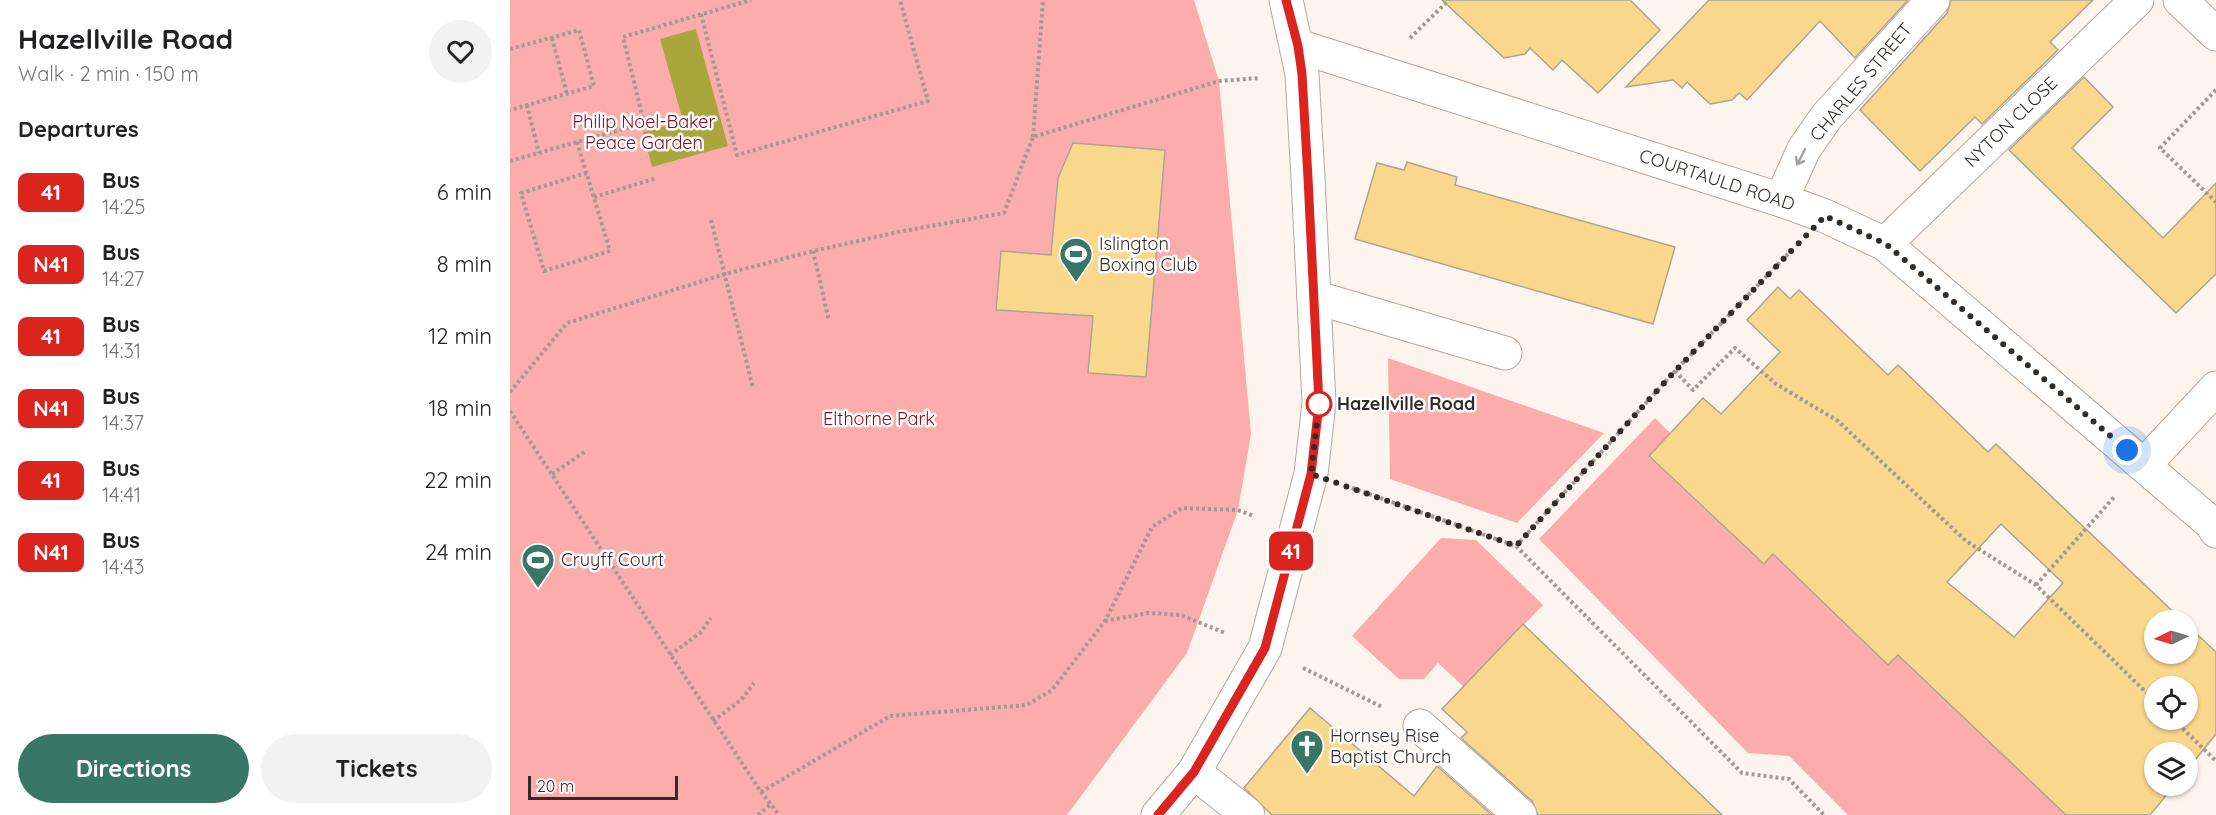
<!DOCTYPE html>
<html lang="en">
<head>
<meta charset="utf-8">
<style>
  :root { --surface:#fff; --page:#f2f2f2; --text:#202124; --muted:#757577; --accent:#387765 }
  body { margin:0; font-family:Quicksand,sans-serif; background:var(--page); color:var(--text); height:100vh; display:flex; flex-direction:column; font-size:22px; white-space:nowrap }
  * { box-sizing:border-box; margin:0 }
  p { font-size:20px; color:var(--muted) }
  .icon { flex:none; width:33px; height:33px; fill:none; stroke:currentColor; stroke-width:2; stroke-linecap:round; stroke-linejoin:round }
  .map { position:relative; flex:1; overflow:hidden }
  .details { display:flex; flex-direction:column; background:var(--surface); width:510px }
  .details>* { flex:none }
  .badge { padding:0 12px; border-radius:9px; font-size:21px; line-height:39px }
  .needle { width:39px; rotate:265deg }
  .controls { position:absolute; left:1634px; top:610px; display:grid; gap:12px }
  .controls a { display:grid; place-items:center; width:54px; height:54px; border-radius:50%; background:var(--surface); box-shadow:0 2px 4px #0004; font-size:30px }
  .scale { position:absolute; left:18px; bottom:15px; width:150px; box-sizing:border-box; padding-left:6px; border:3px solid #312c27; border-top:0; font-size:16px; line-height:21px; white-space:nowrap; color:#312c27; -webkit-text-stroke:4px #fff; paint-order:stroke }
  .you { position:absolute; width:30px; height:30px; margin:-15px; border:4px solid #fff; border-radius:50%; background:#1a73e8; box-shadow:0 0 0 9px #1a73e833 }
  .map>.badge { position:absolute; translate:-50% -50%; box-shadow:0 0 0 3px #fff }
  h2 { padding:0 18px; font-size:22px; line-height:54px }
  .round { display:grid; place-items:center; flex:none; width:63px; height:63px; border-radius:32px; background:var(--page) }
  .overview { display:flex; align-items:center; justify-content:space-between; height:102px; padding:0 18px }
  h1 { font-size:28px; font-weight:700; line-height:45px }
  .button { display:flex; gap:12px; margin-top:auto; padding:12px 18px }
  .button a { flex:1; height:69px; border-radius:36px; background:var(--accent); color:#fff; font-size:24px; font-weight:700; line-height:69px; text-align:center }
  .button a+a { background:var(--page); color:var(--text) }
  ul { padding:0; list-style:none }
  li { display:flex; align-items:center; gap:18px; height:72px; padding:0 18px }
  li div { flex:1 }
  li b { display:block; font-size:22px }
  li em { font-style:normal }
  li .badge { min-width:66px; font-weight:700; text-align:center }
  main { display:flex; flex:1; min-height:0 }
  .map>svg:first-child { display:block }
  .green { fill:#fcadab }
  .water { fill:#aaa63e }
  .building { fill:#f9d78d; stroke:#aca596; stroke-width:1.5; fill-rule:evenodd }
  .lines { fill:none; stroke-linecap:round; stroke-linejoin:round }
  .minor-casing { stroke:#b6a89c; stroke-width:35 }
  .path { stroke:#a09a93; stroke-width:4; stroke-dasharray:3 3; stroke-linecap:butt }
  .minor { stroke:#fff; stroke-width:33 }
  .oneway { stroke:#a2a09e }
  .line-casing { stroke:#fff; stroke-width:14 }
  .line { stroke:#dc241f; stroke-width:9 }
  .walk { stroke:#312c27; stroke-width:6; stroke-dasharray:0 10.8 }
  .stop-dot { fill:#fff; stroke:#dc241f; stroke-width:3 }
  .labels { text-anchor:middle; stroke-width:5; stroke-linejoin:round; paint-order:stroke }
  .street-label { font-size:18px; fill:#312c27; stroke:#fff }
  .park-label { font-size:18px; fill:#8a0d21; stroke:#fff }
  .poi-label { font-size:18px; fill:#312c27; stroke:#fff; text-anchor:start }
  .stop-label { font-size:18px; font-weight:bold; fill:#312c27; stroke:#fff; text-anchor:start }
</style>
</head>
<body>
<main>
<section class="details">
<div class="overview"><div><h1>Hazellville Road</h1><p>Walk · 2 min · 150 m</p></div><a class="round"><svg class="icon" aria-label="heart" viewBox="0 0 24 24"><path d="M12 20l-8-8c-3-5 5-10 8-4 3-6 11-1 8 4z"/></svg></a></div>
<h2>Departures</h2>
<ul>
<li><span class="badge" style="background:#dc241f;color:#fff">41</span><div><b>Bus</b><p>14:25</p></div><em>6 min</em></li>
<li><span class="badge" style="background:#dc241f;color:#fff">N41</span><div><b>Bus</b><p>14:27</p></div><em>8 min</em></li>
<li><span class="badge" style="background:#dc241f;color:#fff">41</span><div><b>Bus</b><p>14:31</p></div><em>12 min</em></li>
<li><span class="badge" style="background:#dc241f;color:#fff">N41</span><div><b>Bus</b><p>14:37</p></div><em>18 min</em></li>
<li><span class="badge" style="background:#dc241f;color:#fff">41</span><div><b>Bus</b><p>14:41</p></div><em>22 min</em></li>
<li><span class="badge" style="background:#dc241f;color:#fff">N41</span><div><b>Bus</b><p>14:43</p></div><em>24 min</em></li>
</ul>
<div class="button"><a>Directions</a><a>Tickets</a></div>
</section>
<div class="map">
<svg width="1706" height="815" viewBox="0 0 1706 815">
  <rect width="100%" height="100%" fill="#fdf5ed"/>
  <!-- green -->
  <g class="green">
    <polygon points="0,0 684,0 709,81 741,434 728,510 677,653 557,815 0,815"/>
    <polygon points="878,358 1094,433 1007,523 880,479"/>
    <polygon points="1145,418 1161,434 1139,457 1254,564 1263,554 1378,665 1388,655 1556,815 1338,815 1279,756 1238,753 1029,539"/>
    <polygon points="931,538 966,540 1033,605 954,687 928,663 914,679 889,679 842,636"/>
  </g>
  <!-- water -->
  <polygon class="water" points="186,29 218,146 142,167 133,132 173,121 150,39"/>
  <!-- building -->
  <g class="building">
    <polygon points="932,0 1120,0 1150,30 1088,93 1052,60 1043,70 1020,48 1015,54 994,58"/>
    <polygon points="1199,0 1398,0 1345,58 1310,21 1237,100 1229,93 1222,100 1200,104 1177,82 1172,88 1163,80 1116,87"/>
    <polygon points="1441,0 1583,0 1540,42 1548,50 1472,124 1465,117 1410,171 1350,110 1437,13"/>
    <polygon points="1574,77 1603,107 1562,148 1653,238 1706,183 1706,274 1666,313 1499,150"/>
    <polygon points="563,143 655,150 636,377 578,373 583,316 486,310 491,251 541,255 548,178"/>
    <polygon points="897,162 947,177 945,185 1165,247 1143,324 845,239 867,163 894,170"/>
    <path d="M1268,287L1280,299L1289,290L1378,375L1388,365L1478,452L1486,444L1673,621H1644V654H1677V625L1706,652V734L1677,770V753H1644V786H1664L1640,815H1556L1388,655L1378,665L1263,554L1254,564L1139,456L1193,398L1211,414L1270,352L1237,320ZM1491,524L1553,583L1504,637L1437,582ZM1644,687H1677V720H1644Z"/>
    <polygon points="1013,624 1212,815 1028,815 1022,801 951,738 957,732 932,709"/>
    <polygon points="800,708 904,796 927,766 982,815 762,815 734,788"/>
  </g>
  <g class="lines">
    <!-- minor casing -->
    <g class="minor-casing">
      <g id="minor">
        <polyline points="1670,0 1706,34"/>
        <polyline points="788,46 1271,200 1315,216 1375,244 1702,524 1706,531"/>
        <polyline points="1271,200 1294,149 1317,116 1423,0"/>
        <polyline points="1375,244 1627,0"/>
        <polyline points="804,297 995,353"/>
        <polyline points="1634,465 1706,388"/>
        <polyline points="910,726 1010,815"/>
        <polyline points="684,772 738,815"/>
        <polyline points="648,815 684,772 755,648 801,474 809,403 798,178 792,74 776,0"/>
      </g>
    </g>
    <!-- path -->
    <g class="path">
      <polyline points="191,14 227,155 418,101 390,0"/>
      <polyline points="42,38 57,94"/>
      <polyline points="900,38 939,0"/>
      <polyline points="0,49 69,30 84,86 0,110"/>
      <polyline points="1706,90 1650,148 1706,202"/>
      <polyline points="17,105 29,153"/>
      <polyline points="523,137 533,0"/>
      <polyline points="67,142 100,251 34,271 11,193 77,173"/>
      <polyline points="0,161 134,123 113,37 241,0"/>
      <polyline points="84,197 147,178"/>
      <polyline points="201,220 243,388"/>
      <polyline points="303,251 319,321"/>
      <polyline points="1165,371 1183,390 1225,348 1266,384 1328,421 1456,541 1526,585 1644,700"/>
      <polyline points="0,392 57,323 215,274 303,251 393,231 494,213 523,137 709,81 750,78"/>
      <polyline points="0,411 251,792 269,815"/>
      <polyline points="42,474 76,451"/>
      <polyline points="842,488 1006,546 1165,371 1281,251"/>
      <polyline points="1006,546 1232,773 1279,779 1314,815"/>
      <polyline points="1526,585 1605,496"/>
      <polyline points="595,621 638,613 671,615 715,633"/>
      <polyline points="160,655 190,633 201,618"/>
      <polyline points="793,668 872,707"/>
      <polyline points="1664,720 1706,761"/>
      <polyline points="203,721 231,700 244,683"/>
      <polyline points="251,792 380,716 517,705 542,690 595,621 642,527 672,508 728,510 744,516"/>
      <polyline points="248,815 260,805"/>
    </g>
    <!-- minor -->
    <use href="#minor" class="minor"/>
  </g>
  <!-- one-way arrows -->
  <defs><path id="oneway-shaft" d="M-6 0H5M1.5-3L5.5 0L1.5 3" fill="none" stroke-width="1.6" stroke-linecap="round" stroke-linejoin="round" transform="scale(1.5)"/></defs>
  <use class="oneway" href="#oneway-shaft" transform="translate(1291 157) rotate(117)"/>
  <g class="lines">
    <!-- line casing -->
    <g class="line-casing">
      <polyline id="line" points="648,815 684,772 755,648 801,474 809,404 798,178 792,74 788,46 776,0"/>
    </g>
    <!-- line -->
    <use href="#line" class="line"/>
    <!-- walk -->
    <polyline class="walk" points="809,404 801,474 1006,546 1165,371 1315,216 1376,244 1617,450"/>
  </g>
  <!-- icons -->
  <defs>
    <g id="stadium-pin" transform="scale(1.725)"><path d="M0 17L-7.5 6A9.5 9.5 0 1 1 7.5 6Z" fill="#387765" stroke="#fff"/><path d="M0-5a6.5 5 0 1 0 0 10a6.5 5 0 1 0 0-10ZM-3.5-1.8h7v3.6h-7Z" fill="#fff"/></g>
    <g id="church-pin" transform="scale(1.725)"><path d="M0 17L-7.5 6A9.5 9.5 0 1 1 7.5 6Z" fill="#387765" stroke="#fff"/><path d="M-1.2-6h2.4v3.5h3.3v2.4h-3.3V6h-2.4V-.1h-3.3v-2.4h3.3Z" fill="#fff"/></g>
  </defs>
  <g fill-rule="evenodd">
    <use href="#stadium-pin" x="566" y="254"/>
    <use href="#stadium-pin" x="28" y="560"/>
    <use href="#church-pin" x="797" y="746"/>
  </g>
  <!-- markers -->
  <circle class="stop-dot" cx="809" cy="404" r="12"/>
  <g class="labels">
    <!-- street labels -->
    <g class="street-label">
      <text transform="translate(1351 82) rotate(-50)" y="6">CHARLES STREET</text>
      <text transform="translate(1501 122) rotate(-44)" y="6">NYTON CLOSE</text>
      <text transform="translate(1207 180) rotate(18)" y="6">COURTAULD ROAD</text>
    </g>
    <!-- park labels -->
    <g class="park-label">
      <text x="134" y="128">Philip Noel-Baker<tspan x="134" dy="21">Peace Garden</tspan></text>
      <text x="369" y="425">Elthorne Park</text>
    </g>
    <!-- poi labels -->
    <g class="poi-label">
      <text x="589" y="250">Islington<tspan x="589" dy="21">Boxing Club</tspan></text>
      <text x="51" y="566">Cruyff Court</text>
      <text x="820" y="742">Hornsey Rise<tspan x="820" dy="21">Baptist Church</tspan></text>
    </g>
    <!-- stop labels -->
    <g class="stop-label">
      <text x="827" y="410">Hazellville Road</text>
    </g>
  </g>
</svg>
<div class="controls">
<a><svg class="needle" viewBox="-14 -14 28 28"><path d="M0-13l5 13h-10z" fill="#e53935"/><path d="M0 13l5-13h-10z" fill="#757577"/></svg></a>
<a><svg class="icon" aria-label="locate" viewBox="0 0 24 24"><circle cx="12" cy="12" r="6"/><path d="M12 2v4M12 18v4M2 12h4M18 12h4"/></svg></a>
<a><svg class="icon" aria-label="layers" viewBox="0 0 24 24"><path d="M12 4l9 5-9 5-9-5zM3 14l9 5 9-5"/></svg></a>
</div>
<div class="scale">20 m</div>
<div class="you" style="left:1617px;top:450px"></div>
<b class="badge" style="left:781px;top:551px;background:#dc241f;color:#fff">41</b>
</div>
</main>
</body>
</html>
